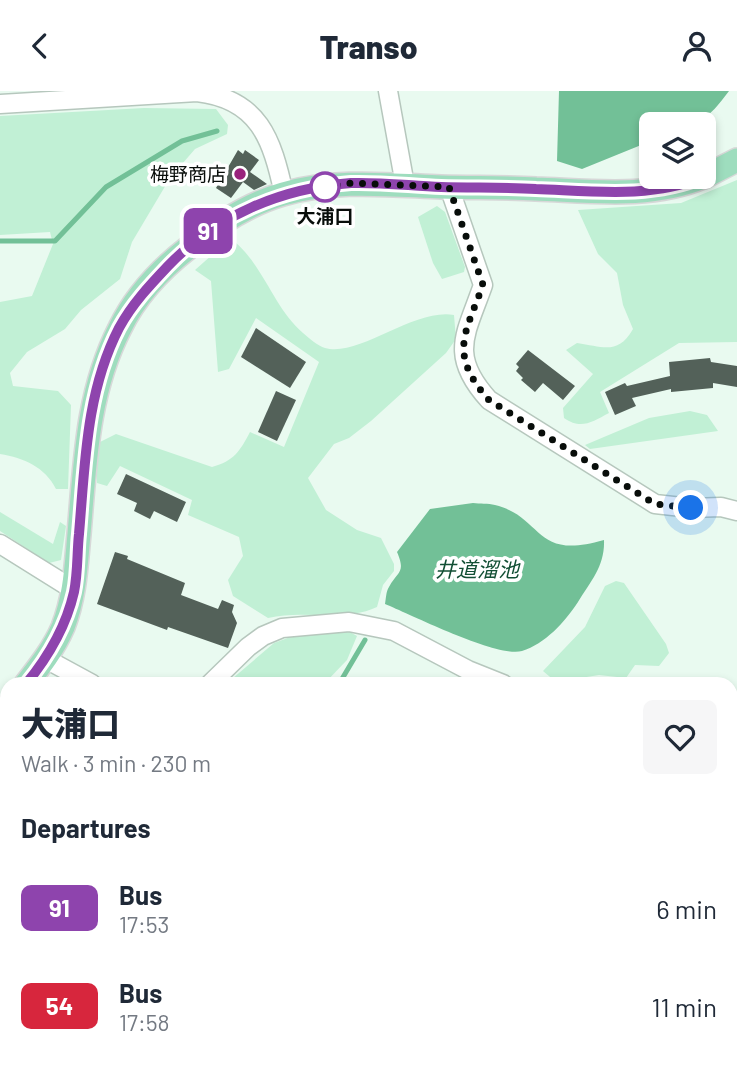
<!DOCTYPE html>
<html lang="en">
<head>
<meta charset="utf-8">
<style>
  :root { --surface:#fff; --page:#f6f6f7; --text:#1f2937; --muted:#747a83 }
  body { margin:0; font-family:Barlow,"Noto Sans JP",sans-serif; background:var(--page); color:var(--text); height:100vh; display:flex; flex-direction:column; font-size:26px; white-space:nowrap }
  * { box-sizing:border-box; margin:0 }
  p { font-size:23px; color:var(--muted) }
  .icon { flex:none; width:38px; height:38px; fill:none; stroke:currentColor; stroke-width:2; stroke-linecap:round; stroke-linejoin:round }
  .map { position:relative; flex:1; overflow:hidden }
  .side { position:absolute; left:0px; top:586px; width:738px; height:394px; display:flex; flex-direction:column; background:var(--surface); border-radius:21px 21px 0 0; box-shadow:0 4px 10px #0003 }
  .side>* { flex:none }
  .badge { padding:0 14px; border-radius:10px; font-size:24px; line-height:46px }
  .tools { position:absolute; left:639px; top:21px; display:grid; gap:14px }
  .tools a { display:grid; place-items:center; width:77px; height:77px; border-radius:10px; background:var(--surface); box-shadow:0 4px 10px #0003; font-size:35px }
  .you { position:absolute; width:35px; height:35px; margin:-18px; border:5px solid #fff; border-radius:50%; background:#1a73e8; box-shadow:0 0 0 10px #1a73e833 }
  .map>.badge { position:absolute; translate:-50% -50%; box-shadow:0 0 0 4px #fff }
  h2 { padding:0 21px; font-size:26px; line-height:63px }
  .round { display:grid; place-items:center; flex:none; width:74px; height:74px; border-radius:10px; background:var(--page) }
  .summary { display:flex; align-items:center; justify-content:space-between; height:119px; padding:0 21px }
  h1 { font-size:33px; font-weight:800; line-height:52px }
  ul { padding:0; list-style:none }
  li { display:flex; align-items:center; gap:21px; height:98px; padding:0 21px }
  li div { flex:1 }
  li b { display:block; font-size:26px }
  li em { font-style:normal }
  li .badge { min-width:77px; font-weight:700; text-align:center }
  header { display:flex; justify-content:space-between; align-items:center; height:91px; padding:0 21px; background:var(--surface); font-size:32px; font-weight:800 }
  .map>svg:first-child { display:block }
  .green { fill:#c1f0d5 }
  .water { fill:#72c097 }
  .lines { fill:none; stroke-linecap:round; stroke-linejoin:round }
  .stream { stroke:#72c097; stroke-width:5 }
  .building { fill:#536159 }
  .minor-casing { stroke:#b6c7bd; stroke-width:21 }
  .major-casing { stroke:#d7d8d8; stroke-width:26 }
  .path { stroke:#6f7973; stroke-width:2.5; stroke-dasharray:7 3.5; stroke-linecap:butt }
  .minor { stroke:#fff; stroke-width:18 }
  .major { stroke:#9eddbe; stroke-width:23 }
  .line-casing { stroke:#fff; stroke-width:16 }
  .line { stroke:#8e44ad; stroke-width:10 }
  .walk { stroke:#080d0a; stroke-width:7; stroke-dasharray:0 12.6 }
  .poi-dot { fill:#99227c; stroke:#fff; stroke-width:2.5 }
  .stop-dot { fill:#fff; stroke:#8e44ad; stroke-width:3.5 }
  .labels { text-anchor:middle; stroke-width:7; stroke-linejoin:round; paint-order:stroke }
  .poi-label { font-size:19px; fill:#080d0a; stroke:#fff; text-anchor:end }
  .stop-label { font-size:19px; font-weight:bold; fill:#080d0a; stroke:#fff }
  .water-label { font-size:21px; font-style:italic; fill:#124f34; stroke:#fff }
</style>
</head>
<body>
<header><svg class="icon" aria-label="back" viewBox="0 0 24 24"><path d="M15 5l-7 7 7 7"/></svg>Transo<svg class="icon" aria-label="person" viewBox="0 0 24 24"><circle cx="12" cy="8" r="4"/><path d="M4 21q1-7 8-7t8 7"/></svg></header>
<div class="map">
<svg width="737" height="979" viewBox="0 0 737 979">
  <rect width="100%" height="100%" fill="#e9faf0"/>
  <!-- green -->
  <g class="green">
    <path d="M144,17L216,18L228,34L227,43L195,58L170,87L132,151L120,188L81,219L65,238L27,261L10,282L13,295L58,300L71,314L68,398H56C45,376 24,367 0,363V211L32,205L53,153L50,141L0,144V25Z"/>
    <path d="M737,89V251L679,252L600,301L609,322C592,331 581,339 564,327L563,317L593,283L566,259L577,252C604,256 618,264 633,238L623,214L617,182L598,163L578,119L681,112Z"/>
    <polygon points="437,115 445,121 465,176 464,181 442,188 433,172 418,126"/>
    <path d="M235,151C264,176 274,217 303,242C309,247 318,255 325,257C358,267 414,217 454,224L456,248L446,262L371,330L349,347L334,353L308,387L326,419L357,439L381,447L394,473V480L383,494L377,516C343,532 304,518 268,527L233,505L228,489L243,465L239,446L188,424L192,409L120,375L107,395L97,392L96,368L100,351L116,343L212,376C234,370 240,360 250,341L284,356L319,271L256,227L229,278L218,281L211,190L195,179L213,163Z"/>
    <polygon points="690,320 707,324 718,340 590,358 585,354 649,327"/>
    <polygon points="0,421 53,453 60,431 66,435 61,469 49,472 0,440"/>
    <polygon points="616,490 624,492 666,553 669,562 659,575 635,574 626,587 599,584 556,591 543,580 585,536 605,495"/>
    <polygon points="348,540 357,545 347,569 324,593 226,593 274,552 296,544"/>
    <polygon points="0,834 7,837 7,950 0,973"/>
    <polygon points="552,973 725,973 737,975 737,979 553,979"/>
  </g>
  <!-- water -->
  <g class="water">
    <path d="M559,0H729C701,38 695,33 651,33V50L582,78L557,70Z"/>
    <path d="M473,412C480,413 488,412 495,414C544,426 533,470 604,449C605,475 591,490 578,511C565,531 545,553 522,560C497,567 412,524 385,513C386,508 386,500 389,496C398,480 406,482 397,461L430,418Z"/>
  </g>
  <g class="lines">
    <!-- stream -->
    <g class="stream">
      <polyline points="0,150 55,150 106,96 182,50 217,40"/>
      <polyline points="339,593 365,549"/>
      <polyline points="172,979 175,973"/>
    </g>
  </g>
  <!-- building -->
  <g class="building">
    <polygon points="238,59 243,63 245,59 259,69 250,81 267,93 254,99 243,91 231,107 216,97"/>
    <polygon points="256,237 306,271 290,297 241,266"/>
    <polygon points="528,259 575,295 563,309 543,292 535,301 521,289 523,287 516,280 519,276 516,273"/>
    <polygon points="710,267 711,271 737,275 737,296 713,292 713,297 671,301 671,298 632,307 636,315 615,324 605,301 625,292 627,295 670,285 669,271"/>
    <polygon points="276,300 296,309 277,350 258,341"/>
    <polygon points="126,383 186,411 177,431 154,420 150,428 134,420 137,412 117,403"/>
    <polygon points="115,461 128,465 127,468 185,492 181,504 218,518 222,509 234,514 232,521 237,532 228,557 168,536 167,539 97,513"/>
  </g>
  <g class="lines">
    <!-- minor casing -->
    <g class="minor-casing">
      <g id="minor">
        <polyline points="388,0 405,94"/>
        <path d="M0,13L197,1C259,8 272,48 284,103"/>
        <path d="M449,96L483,194C466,243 448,264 489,309L655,413L691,417L721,416L737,420"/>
        <polyline points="0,453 74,499"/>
        <polyline points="46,568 92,593"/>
        <polyline points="210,593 248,556 263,545 282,537 349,531 394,540 468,579 503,593"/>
        <polyline points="732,658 737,654"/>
        <polyline points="404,979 407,973"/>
      </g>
    </g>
    <!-- major casing -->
    <g class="major-casing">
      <g id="major">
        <polyline points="704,86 737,69"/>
        <path d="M26,593C40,575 54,557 63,536C75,505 76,475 79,443C85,373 87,301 120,237C135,206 161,178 188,157C216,134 248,113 283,103C335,88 389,94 441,96C473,97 505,96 536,98C591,100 651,108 703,86"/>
        <polyline points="0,625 7,616"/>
      </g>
    </g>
    <!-- path -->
    <polyline class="path" points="162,979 163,973"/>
    <!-- minor -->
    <use href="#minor" class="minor"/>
    <!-- major -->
    <use href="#major" class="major"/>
  </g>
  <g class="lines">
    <!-- line casing -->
    <g class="line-casing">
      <path id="line" d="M26,593C49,565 66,536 74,501C78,482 77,461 79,443C85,373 86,301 119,237C132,213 150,194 168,175C217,124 282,97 351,92C381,91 412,95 441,96C473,97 504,96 536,98C591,100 651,108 703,86"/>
    </g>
    <!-- line -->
    <use href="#line" class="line"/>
    <!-- walk -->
    <path class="walk" d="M325,96L352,92L449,96L483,194C465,243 448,263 489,309L655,413L691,417"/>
  </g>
  <!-- markers -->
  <circle class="poi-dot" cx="240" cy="83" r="7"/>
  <circle class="stop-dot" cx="325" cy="96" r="14"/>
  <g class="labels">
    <!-- poi labels -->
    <g class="poi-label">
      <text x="226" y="90">梅野商店</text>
    </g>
    <!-- stop labels -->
    <g class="stop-label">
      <text x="325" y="132">大浦口</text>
    </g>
    <!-- water labels -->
    <g class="water-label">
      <text x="477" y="486">井道溜池</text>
    </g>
  </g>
</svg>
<div class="tools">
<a><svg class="icon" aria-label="layers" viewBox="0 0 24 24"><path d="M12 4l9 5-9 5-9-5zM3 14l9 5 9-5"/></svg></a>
</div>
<div class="you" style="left:691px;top:417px"></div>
<b class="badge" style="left:208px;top:140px;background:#8e44ad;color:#fff">91</b>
<section class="side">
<div class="summary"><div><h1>大浦口</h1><p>Walk · 3 min · 230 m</p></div><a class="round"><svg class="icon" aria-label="heart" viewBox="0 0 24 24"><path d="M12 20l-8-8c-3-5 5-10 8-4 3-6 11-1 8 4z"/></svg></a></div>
<h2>Departures</h2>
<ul>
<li><span class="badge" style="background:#8e44ad;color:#fff">91</span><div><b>Bus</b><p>17:53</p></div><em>6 min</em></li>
<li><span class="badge" style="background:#d7263d;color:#fff">54</span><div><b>Bus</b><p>17:58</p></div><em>11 min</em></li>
</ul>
</section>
</div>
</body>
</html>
